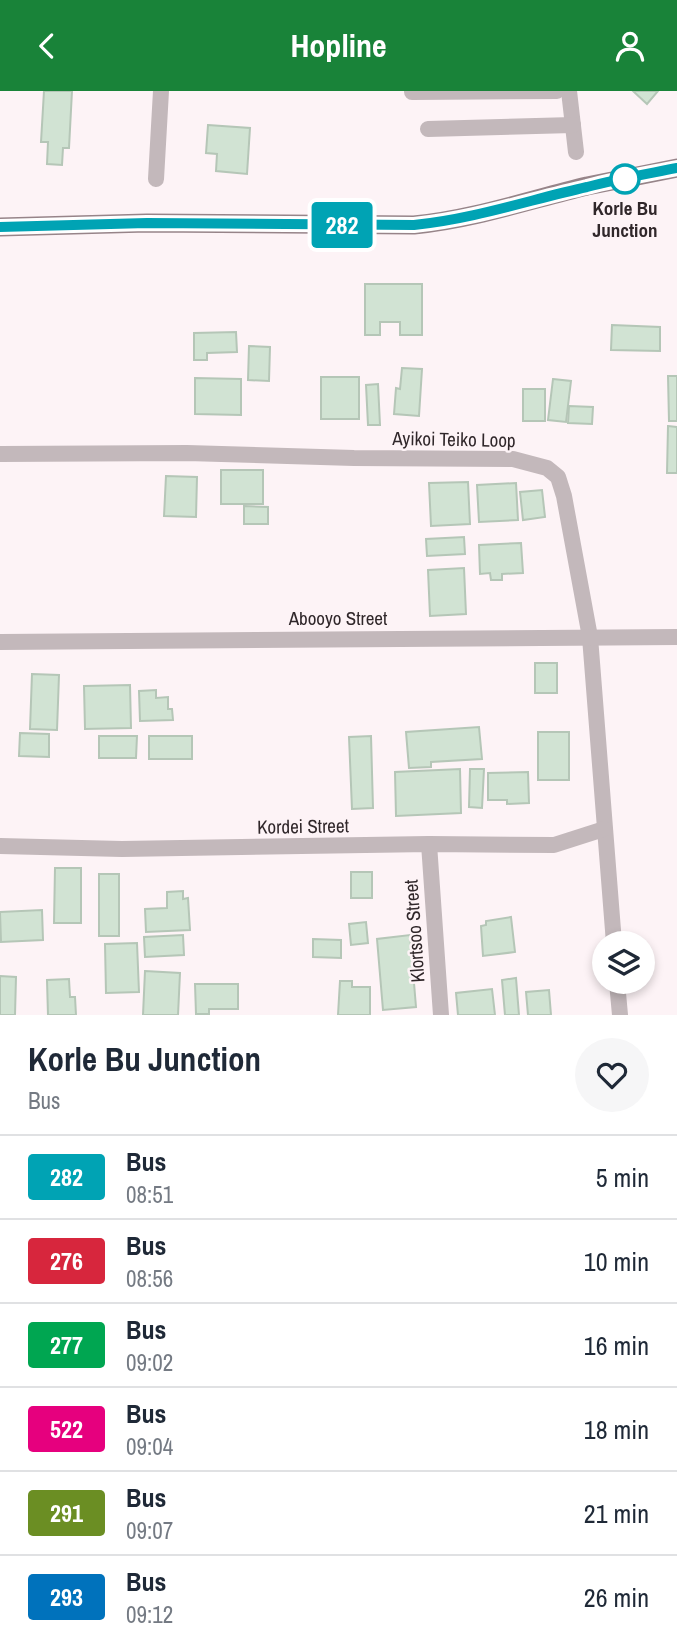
<!DOCTYPE html>
<html lang="en">
<head>
<meta charset="utf-8">
<style>
  :root { --surface:#fff; --page:#f6f6f7; --text:#1f2937; --muted:#747a83; --line:#e0e1e3; --accent:#198339 }
  body { margin:0; font-family:"Archivo Narrow",sans-serif; background:var(--page); color:var(--text); height:100vh; display:flex; flex-direction:column; font-size:26px; white-space:nowrap }
  * { box-sizing:border-box; margin:0 }
  p { font-size:23px; color:var(--muted) }
  .icon { flex:none; width:38px; height:38px; fill:none; stroke:currentColor; stroke-width:2; stroke-linecap:round; stroke-linejoin:round }
  .map { position:relative; height:924px; overflow:hidden }
  .drawer { display:flex; flex-direction:column; background:var(--surface); flex:1 }
  .drawer>* { flex:none }
  .badge { padding:0 14px; border-radius:5px; font-size:24px; line-height:46px }
  .tools { position:absolute; left:592px; top:840px; display:grid; gap:14px }
  .tools a { display:grid; place-items:center; width:63px; height:63px; border-radius:50%; background:var(--surface); box-shadow:0 4px 10px #0003; font-size:35px }
  .map>.badge { position:absolute; translate:-50% -50%; box-shadow:0 0 0 4px #fff }
  .round { display:grid; place-items:center; flex:none; width:74px; height:74px; border-radius:37px; background:var(--page) }
  .overview { display:flex; align-items:center; justify-content:space-between; height:119px; padding:0 28px }
  h1 { font-size:33px; font-weight:800; line-height:52px }
  ul { padding:0; list-style:none }
  li { display:flex; align-items:center; gap:21px; height:84px; padding:0 28px; border-top:2px solid var(--line) }
  li div { flex:1 }
  li b { display:block; font-size:26px }
  li em { font-style:normal }
  li .badge { min-width:77px; font-weight:700; text-align:center }
  header { display:flex; justify-content:space-between; align-items:center; height:91px; padding:0 28px; background:var(--accent); color:#fff; font-size:32px; font-weight:800 }
  .map>svg:first-child { display:block }
  .building { fill:#d1e3d3; stroke:#b5c6b7; stroke-width:2 }
  .lines { fill:none; stroke-linecap:round; stroke-linejoin:round }
  .minor { stroke:#c3b8bb; stroke-width:16 }
  .major { stroke:#978489; stroke-width:19 }
  .line-casing { stroke:#fff; stroke-width:16 }
  .line { stroke:#00a3b4; stroke-width:10 }
  .stop-dot { fill:#fff; stroke:#00a3b4; stroke-width:3.5 }
  .labels { text-anchor:middle; stroke-width:5; stroke-linejoin:round; paint-order:stroke }
  .stop-label { font-size:19px; font-weight:bold; fill:#30272a; stroke:#fdf3f6 }
  .street-label { font-size:19px; fill:#30272a; stroke:#fdf3f6 }
</style>
</head>
<body>
<header><svg class="icon" aria-label="back" viewBox="0 0 24 24"><path d="M15 5l-7 7 7 7"/></svg>Hopline<svg class="icon" aria-label="person" viewBox="0 0 24 24"><circle cx="12" cy="8" r="4"/><path d="M4 21q1-7 8-7t8 7"/></svg></header>
<div class="map">
<svg width="677" height="924" viewBox="0 0 677 924">
  <rect width="100%" height="100%" fill="#fdf3f6"/>
  <!-- building -->
  <g class="building">
    <polygon points="44,0 72,0 69,57 63,57 62,74 47,73 48,51 41,51"/>
    <polygon points="633,0 658,0 647,13"/>
    <polygon points="208,34 250,37 247,83 216,80 217,63 206,62"/>
    <polygon points="365,193 422,193 422,244 400,244 400,231 380,231 380,244 365,244"/>
    <polygon points="612,234 660,236 660,260 611,259"/>
    <polygon points="236,241 237,261 207,262 207,269 194,269 194,242"/>
    <polygon points="249,255 270,256 269,290 248,289"/>
    <polygon points="402,277 422,278 419,325 394,323 396,297 400,298"/>
    <polygon points="668,285 677,285 677,330 669,330"/>
    <rect x="321" y="286" width="38" height="42"/>
    <polygon points="195,287 241,288 241,324 195,323"/>
    <polygon points="553,288 571,290 566,331 548,329"/>
    <polygon points="378,293 380,334 368,334 366,294"/>
    <rect x="523" y="298" width="22" height="32"/>
    <polygon points="569,315 593,316 592,333 568,332"/>
    <polygon points="668,335 677,336 677,382 667,382"/>
    <rect x="221" y="379" width="42" height="34"/>
    <polygon points="166,385 197,386 196,426 164,425"/>
    <polygon points="468,391 470,433 431,435 429,392"/>
    <polygon points="516,392 518,429 479,431 477,394"/>
    <polygon points="542,399 545,426 523,429 520,401"/>
    <polygon points="244,415 268,416 268,433 244,433"/>
    <polygon points="464,446 465,463 427,465 426,448"/>
    <polygon points="521,452 523,482 502,483 502,489 491,489 490,482 480,483 479,454"/>
    <polygon points="464,477 466,523 430,525 428,479"/>
    <rect x="535" y="572" width="22" height="30"/>
    <polygon points="32,583 59,584 57,639 30,638"/>
    <polygon points="130,594 131,637 85,638 84,595"/>
    <polygon points="156,599 156,607 168,606 168,618 172,618 173,629 140,630 139,600"/>
    <polygon points="479,636 482,668 431,671 431,676 409,677 406,641"/>
    <rect x="538" y="641" width="31" height="48"/>
    <polygon points="20,642 49,643 49,666 19,665"/>
    <polygon points="99,645 137,645 136,667 99,667"/>
    <rect x="149" y="645" width="43" height="23"/>
    <polygon points="371,645 373,717 352,718 349,646"/>
    <polygon points="460,678 461,722 396,725 395,681"/>
    <polygon points="470,678 484,678 482,717 469,716"/>
    <polygon points="528,681 529,712 507,713 507,709 488,709 488,682"/>
    <polygon points="55,777 81,777 81,832 54,832"/>
    <rect x="351" y="781" width="21" height="26"/>
    <rect x="99" y="783" width="20" height="62"/>
    <polygon points="183,800 183,808 188,807 190,839 146,841 145,818 167,817 167,801"/>
    <polygon points="42,819 43,849 1,851 0,821"/>
    <polygon points="511,826 515,861 483,865 481,835 486,834 486,830"/>
    <polygon points="366,831 368,852 351,854 349,833"/>
    <polygon points="183,844 184,864 145,866 144,846"/>
    <polygon points="410,844 416,916 383,919 377,848"/>
    <polygon points="313,848 341,849 341,867 313,866"/>
    <polygon points="137,852 139,901 106,902 105,853"/>
    <polygon points="145,880 180,882 178,924 143,924"/>
    <polygon points="0,885 16,886 15,924 0,924"/>
    <polygon points="516,887 519,924 505,924 502,889"/>
    <polygon points="69,888 70,906 75,906 76,924 48,924 47,889"/>
    <polygon points="340,890 352,890 352,896 370,896 370,924 338,924"/>
    <polygon points="195,893 238,893 238,918 209,918 209,923 196,923"/>
    <polygon points="492,898 495,924 458,924 456,902"/>
    <polygon points="549,899 551,924 528,924 526,901"/>
  </g>
  <g class="lines">
    <!-- minor -->
    <g class="minor">
      <polyline points="569,0 576,61"/>
      <polyline points="412,1 557,0"/>
      <polyline points="428,38 573,34"/>
      <polyline points="156,88 161,0"/>
      <polyline points="0,363 187,362 354,367 513,368 547,377 558,386 564,405 590,546 614,852"/>
      <polyline points="0,551 677,546"/>
      <polyline points="429,753 441,924"/>
      <polyline points="0,755 122,758 429,753 554,754 604,738"/>
      <polyline points="617,891 620,924"/>
    </g>
    <!-- major -->
    <path class="major" d="M0,136L147,132L414,134C474,128 529,109 587,95C617,89 647,83 677,77"/>
  </g>
  <g class="lines">
    <!-- line casing -->
    <g class="line-casing">
      <path id="line" d="M0,136L147,132L414,134C474,128 529,109 587,96C617,88 647,83 677,77"/>
    </g>
    <!-- line -->
    <use href="#line" class="line"/>
  </g>
  <!-- markers -->
  <circle class="stop-dot" cx="625" cy="88" r="14"/>
  <g class="labels">
    <!-- stop labels -->
    <g class="stop-label">
      <text x="625" y="124">Korle Bu<tspan x="625" dy="22">Junction</tspan></text>
    </g>
    <!-- street labels -->
    <g class="street-label">
      <text transform="translate(454 348) rotate(1)" y="7">Ayikoi Teiko Loop</text>
      <text x="338" y="534">Abooyo Street</text>
      <text transform="translate(303 735) rotate(-1)" y="7">Kordei Street</text>
      <text transform="translate(414 840) rotate(-94)" y="7">Klortsoo Street</text>
    </g>
  </g>
</svg>
<div class="tools">
<a><svg class="icon" aria-label="layers" viewBox="0 0 24 24"><path d="M12 4l9 5-9 5-9-5zM3 14l9 5 9-5"/></svg></a>
</div>
<b class="badge" style="left:342px;top:134px;background:#00a3b4;color:#fff">282</b>
</div>
<section class="drawer">
<div class="overview"><div><h1>Korle Bu Junction</h1><p>Bus</p></div><a class="round"><svg class="icon" aria-label="heart" viewBox="0 0 24 24"><path d="M12 20l-8-8c-3-5 5-10 8-4 3-6 11-1 8 4z"/></svg></a></div>
<ul>
<li><span class="badge" style="background:#00a3b4;color:#fff">282</span><div><b>Bus</b><p>08:51</p></div><em>5 min</em></li>
<li><span class="badge" style="background:#d7263d;color:#fff">276</span><div><b>Bus</b><p>08:56</p></div><em>10 min</em></li>
<li><span class="badge" style="background:#00a651;color:#fff">277</span><div><b>Bus</b><p>09:02</p></div><em>16 min</em></li>
<li><span class="badge" style="background:#e6007e;color:#fff">522</span><div><b>Bus</b><p>09:04</p></div><em>18 min</em></li>
<li><span class="badge" style="background:#6b8e23;color:#fff">291</span><div><b>Bus</b><p>09:07</p></div><em>21 min</em></li>
<li><span class="badge" style="background:#0072bc;color:#fff">293</span><div><b>Bus</b><p>09:12</p></div><em>26 min</em></li>
</ul>
</section>
</body>
</html>
